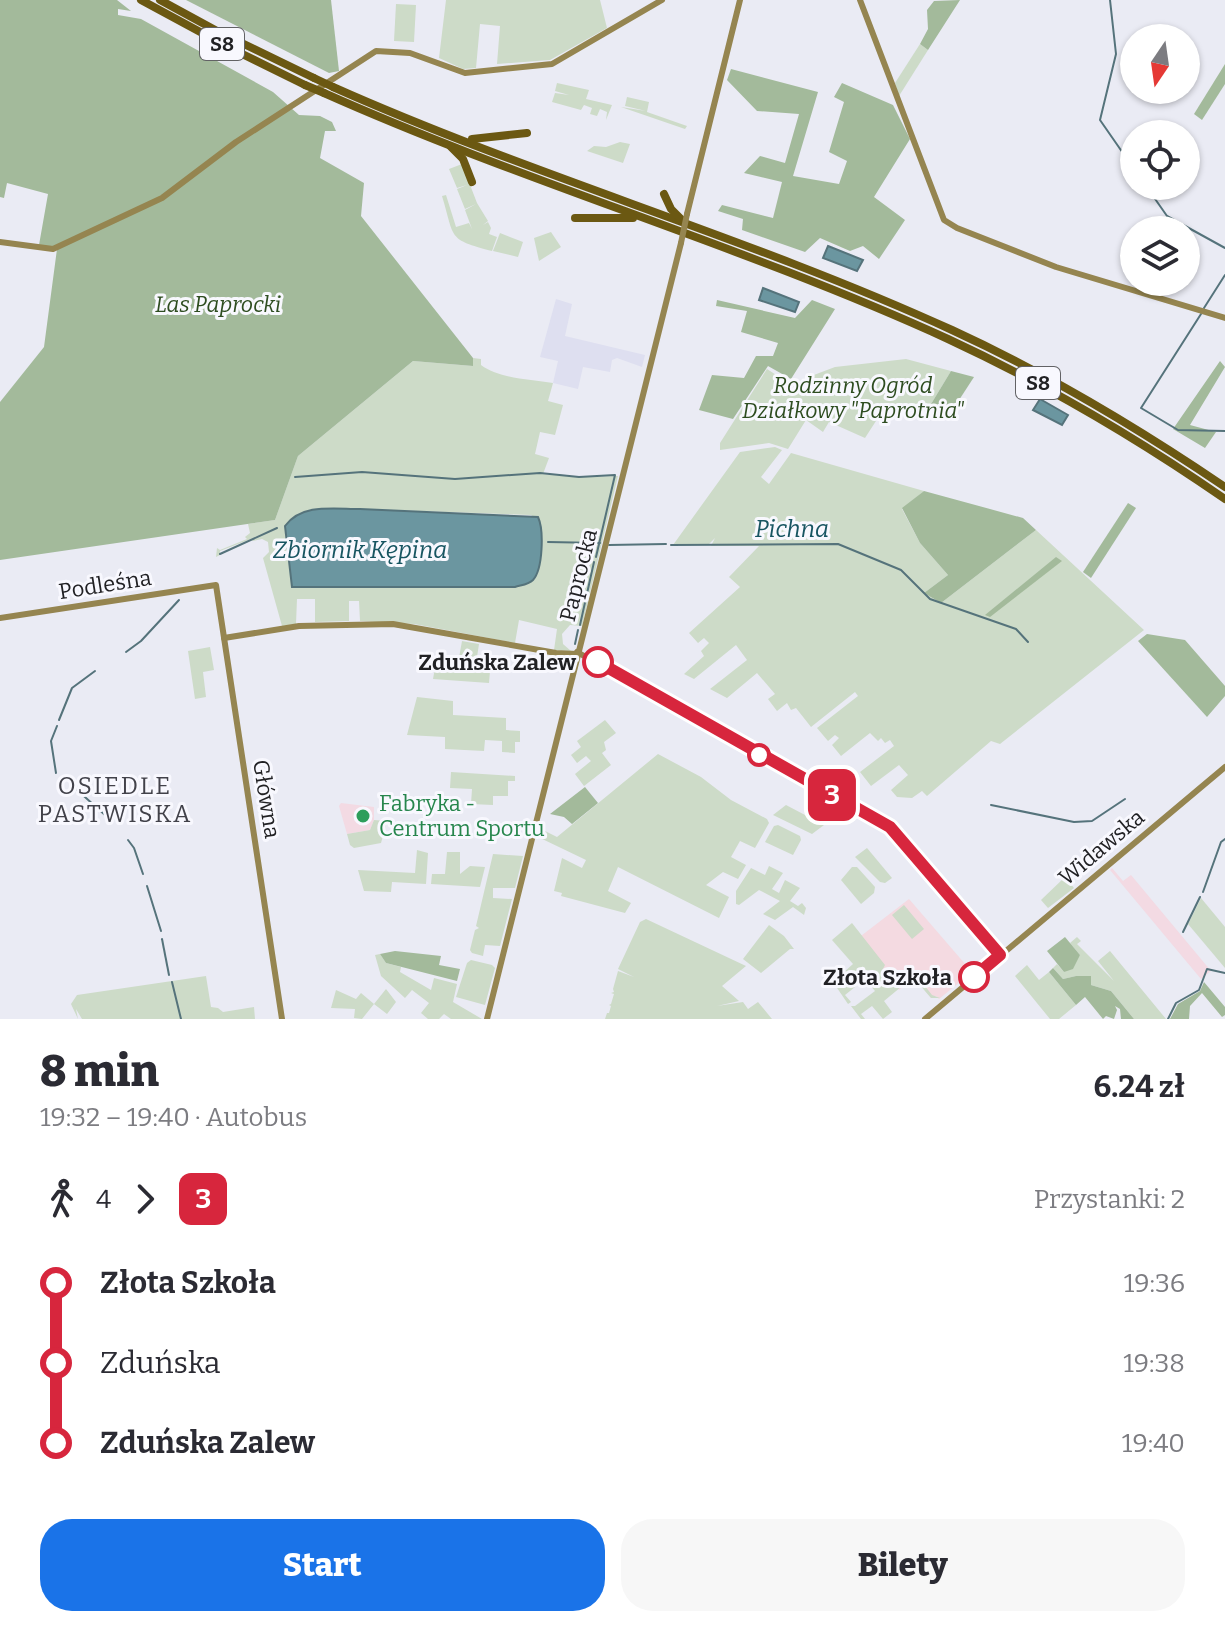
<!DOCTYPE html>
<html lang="pl">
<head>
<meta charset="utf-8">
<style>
  :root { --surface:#fff; --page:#f7f7f7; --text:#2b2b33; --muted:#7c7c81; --accent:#1a73e8 }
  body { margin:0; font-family:Bitter,serif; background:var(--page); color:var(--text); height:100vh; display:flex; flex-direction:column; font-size:30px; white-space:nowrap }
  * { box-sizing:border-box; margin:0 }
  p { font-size:26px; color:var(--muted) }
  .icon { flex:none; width:44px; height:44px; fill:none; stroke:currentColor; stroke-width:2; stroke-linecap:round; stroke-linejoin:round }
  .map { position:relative; height:1019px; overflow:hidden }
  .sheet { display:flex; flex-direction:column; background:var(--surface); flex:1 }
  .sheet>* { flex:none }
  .badge { padding:0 16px; border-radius:12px; font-size:28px; line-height:52px }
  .needle { width:52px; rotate:193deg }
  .controls { position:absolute; left:1120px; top:24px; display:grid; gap:16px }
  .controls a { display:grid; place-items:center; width:80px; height:80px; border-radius:50%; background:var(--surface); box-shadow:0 2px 6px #0004; font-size:40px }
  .map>.badge { position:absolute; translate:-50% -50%; box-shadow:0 0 0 4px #fff }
  .legs { display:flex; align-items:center; gap:12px; height:88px; padding:0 40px; font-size:26px }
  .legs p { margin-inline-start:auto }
  .summary { display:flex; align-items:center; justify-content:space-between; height:136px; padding:0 40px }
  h1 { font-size:44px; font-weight:800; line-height:60px }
  .button { display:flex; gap:16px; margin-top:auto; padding:16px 40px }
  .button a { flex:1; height:92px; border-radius:32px; background:var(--accent); color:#fff; font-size:32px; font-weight:800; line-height:92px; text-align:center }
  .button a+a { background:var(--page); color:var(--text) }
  ul { padding:0 40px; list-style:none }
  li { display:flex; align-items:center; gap:28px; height:80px; font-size:30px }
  li i { display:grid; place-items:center; width:12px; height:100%; margin:0 10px; background:currentColor }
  li i::after { content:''; width:20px; height:20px; margin:-10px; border:6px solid; border-radius:50%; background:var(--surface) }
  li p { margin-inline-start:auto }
  li:first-child i { background:linear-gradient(#0000 50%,currentColor 0) }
  li:last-child i { background:linear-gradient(currentColor 50%,#0000 0) }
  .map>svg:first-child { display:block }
  .commercial { fill:#f3dae3 }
  .built { fill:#dedff0 }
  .education { fill:#f4dae1 }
  .green { fill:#cddbc8; fill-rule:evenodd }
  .forest { fill:#a3ba9b }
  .water { fill:#6b96a0; stroke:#55737b; stroke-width:2 }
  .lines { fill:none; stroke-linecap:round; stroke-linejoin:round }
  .stream { stroke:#55737b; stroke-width:2 }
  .secondary { stroke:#958550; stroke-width:6 }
  .highway { stroke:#6b5812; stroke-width:8 }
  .secondary-bridge { stroke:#958550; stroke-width:6 }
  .highway-bridge { stroke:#6b5812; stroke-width:8 }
  .line-1-casing { stroke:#fff; stroke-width:18 }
  .line-1 { stroke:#d7263d; stroke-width:12 }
  .stop-1-dot { fill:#fff; stroke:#d7263d; stroke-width:4 }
  .leisure-dot { fill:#2e9e5b; stroke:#f8f8fe; stroke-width:3 }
  .labels { text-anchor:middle; stroke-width:6; stroke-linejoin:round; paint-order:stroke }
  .shield { fill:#f8f8fe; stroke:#626265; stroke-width:2 }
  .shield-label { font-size:20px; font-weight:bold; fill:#212124 }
  .park-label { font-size:22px; font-style:italic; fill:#2e4d20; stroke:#f8f8fe }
  .street-label { font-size:22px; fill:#212124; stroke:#f8f8fe }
  .stop-label { font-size:22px; font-weight:bold; fill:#212124; stroke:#f8f8fe; text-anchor:end }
  .leisure-label { font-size:22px; fill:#27864d; stroke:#f8f8fe; text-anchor:start }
  .water-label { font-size:24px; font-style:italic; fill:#175561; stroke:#f8f8fe }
  .neighbourhood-label { font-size:24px; letter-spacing:2px; fill:#42424a; stroke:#f8f8fe }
</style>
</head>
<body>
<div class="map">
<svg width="1225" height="1019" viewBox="0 0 1225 1019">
  <rect width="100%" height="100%" fill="#eaebf4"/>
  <!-- commercial -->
  <g class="commercial">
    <polygon points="341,803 374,807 374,820 370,830 347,834 339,806"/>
    <polygon points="1112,868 1123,881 1131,875 1211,971 1201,979 1110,870"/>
  </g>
  <!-- built -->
  <polygon class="built" points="556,299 572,304 565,336 645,355 642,367 617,358 612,360 610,372 583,367 578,389 553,383 558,361 540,357"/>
  <!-- education -->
  <polygon class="education" points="909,899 972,972 939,999 936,996 931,998 914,977 899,990 857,939"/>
  <!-- green -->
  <g class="green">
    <polygon points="446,0 600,0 607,28 550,60 497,64 500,26 480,24 476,68 463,69 439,58"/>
    <polygon points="396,4 416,5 414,42 394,41"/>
    <polygon points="920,44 928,50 899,96 895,83"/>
    <polygon points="557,83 589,90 586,99 612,105 606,120 607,112 600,109 597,116 590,114 592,108 584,105 581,110 552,102 555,93 569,95 555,91"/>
    <polygon points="627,97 649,102 647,112 687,126 685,129 621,107 646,111 625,106"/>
    <polygon points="620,142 630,144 623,163 587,151 594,146 606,147"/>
    <path d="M462,164L477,203L488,221L483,225L488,222L491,228L489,234L497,237L492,251C447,239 455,239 442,196L446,195L456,227L469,223L472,229L465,210L476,204L465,209L457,189L467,185L457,188L449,169Z"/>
    <polygon points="551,232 561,247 539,261 534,238"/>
    <polygon points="500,233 523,242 518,257 493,251"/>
    <path d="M473,358L481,359V365C500,379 530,379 553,383L548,401L563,405L555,435L540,432L535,454L549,458L543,474L577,477L618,476L582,626L570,625L562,634L563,644L571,651L554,650L557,629L519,620L515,643L414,624L360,621L359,601H349V621L315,622V599H297L296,624L282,626L263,558L269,552L268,542L262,539L253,541L251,539L220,551V555L216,557L217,548L220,550L247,539L245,537L250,533L248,524L275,520L298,456L413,361L473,366ZM360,509L531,515L540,522L542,542L527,584L514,587L470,586L308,510Z"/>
    <polygon points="906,359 951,371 925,414 885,407 865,438 829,422 823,432 806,420 788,449 769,443 720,450 720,443 767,369 790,384 835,367"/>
    <polygon points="775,447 782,450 761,477 769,484 791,453 924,491 902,509 920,543 948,575 924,593 941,603 1036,530 1144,630 1000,744 991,741 927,796 922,791 912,798 897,797 891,790 908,775 899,765 871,786 860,772 894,746 890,740 885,743 881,738 878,741 870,733 841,756 832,745 839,738 835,735 828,741 817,728 858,696 855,692 811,727 796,708 791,710 787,703 777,711 768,699 775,694 757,673 727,698 710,689 747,660 736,645 694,679 684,674 704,656 701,651 709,643 704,638 698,643 689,633 740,587 729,577 759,546 711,546 715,538 708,545 673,545 740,452"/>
    <polygon points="462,641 479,644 475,670 490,671 489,683 433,679 435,668 457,669"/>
    <polygon points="210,647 214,670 203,672 206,697 195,699 188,651"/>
    <polygon points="417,697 453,701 453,715 506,718 506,730 520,731 520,742 515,742 515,753 502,752 502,741 485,740 484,751 445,749 445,737 407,735"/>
    <polygon points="605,720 616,733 604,742 606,750 602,753 611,765 584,786 575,774 591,761 586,756 577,763 571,755 581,747 577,741"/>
    <polygon points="658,754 701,777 731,800 767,819 769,823 755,848 740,841 731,857 746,865 738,879 723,872 706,885 729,897 719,918 618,867 608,891 631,903 625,913 561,896 562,893 554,891 562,858 582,868 586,860 536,836 539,828 557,837"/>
    <polygon points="451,772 515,776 515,781 508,781 508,796 493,796 493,805 471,804 472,789 450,788"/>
    <polygon points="786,805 824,825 812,834 773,815"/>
    <polygon points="374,820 387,821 381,843 354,848 350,845 347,834 370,830"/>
    <polygon points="778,825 800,836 801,840 793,855 765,842 774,826"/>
    <polygon points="867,848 892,878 885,883 880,882 855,857"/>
    <polygon points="417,850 428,853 426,884 392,882 391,892 364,891 358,870 415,873"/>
    <polygon points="447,852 460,852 460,874 470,866 485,867 480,887 431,884 432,874 445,874"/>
    <polygon points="493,854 523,856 515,888 493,888 493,898 512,899 500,946 485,945 483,956 472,953 470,950 475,930 479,928 476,926"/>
    <polygon points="769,866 783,873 772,889 779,893 785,880 800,888 790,901 798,906 802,903 806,908 804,915 793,907 775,920 763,914 780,901 759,890 739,905 736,904 736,891 751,868 765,875"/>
    <polygon points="852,867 857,867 875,887 874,893 861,904 841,880"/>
    <polygon points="1065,877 1074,888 1048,908 1041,900"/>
    <polygon points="1201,898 1225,927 1225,968 1188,924"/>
    <polygon points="904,905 924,929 912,939 892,915"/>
    <polygon points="646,919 746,966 722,986 739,1001 717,1006 743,1002 748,1009 758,1002 772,1019 605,1019 607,1013 609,1013 611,1006 609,1005 611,1004 614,994 611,993 614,992 613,989 618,971 634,977 618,969 640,922"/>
    <polygon points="852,923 885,965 883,969 885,973 892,970 891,973 898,982 904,982 914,972 932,995 940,998 931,998 913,977 884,1001 892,1012 883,1019 872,1006 861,1014 865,1019 861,1019 851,1006 855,1006 875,991 865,979 845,995 851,1002 848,1004 833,982 853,964 832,940"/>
    <polygon points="769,925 784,936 794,949 790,949 761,973 743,959"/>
    <polygon points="1077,937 1081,941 1077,944 1114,981 1098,961 1110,951 1166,1019 1134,1019 1111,991 1091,985 1091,976 1076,976 1063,979 1053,968 1057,964 1064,972 1080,955 1070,943"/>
    <polygon points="380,954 386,963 401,967 400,972 431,990 434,978 457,984 453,1002 482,1019 451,1019 444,1014 439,1019 428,1019 421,1013 429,1003 412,990 405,998 381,976 375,955"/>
    <polygon points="471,960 492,965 495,968 485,1005 456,997 467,963"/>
    <polygon points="1027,965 1039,980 1049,972 1076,1005 1059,1019 1050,1019 1015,976"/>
    <polygon points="206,976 211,1007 218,1008 223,1012 254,1007 255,1019 82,1019 76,1009 78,1019 71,1004 77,995"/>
    <polygon points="386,989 396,1002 387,1014 374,1004 362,1019 354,1018 355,1009 331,1008 336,990 356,999 361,993 374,1004"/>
  </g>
  <!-- forest -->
  <g class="forest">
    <polygon points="0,0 117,0 131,11 118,9 118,15 141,19 273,92 299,115 320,116 332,122 336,131 325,131 320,158 364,183 361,216 473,358 473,366 413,361 298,456 275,520 0,560 0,402 44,347 57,249 39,245 48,194 7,183 4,198 0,197"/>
    <polygon points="186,0 331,0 339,71 329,73"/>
    <polygon points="960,0 928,50 920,44 928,29 927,10 934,1"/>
    <polygon points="1225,64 1225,84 1202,120 1194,114"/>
    <polygon points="731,69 818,92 793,176 839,184 847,161 829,152 844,102 834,97 842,83 893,105 910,139 874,197 905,220 879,259 863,246 850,251 820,238 805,252 742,230 743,219 718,211 722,205 773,218 782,182 744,173 760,156 785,163 799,114 757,111 727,80"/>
    <polygon points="717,300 795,318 812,300 835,309 791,379 768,366 733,419 699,410 712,375 744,378 756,356 773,356 778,343 741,332 747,311 716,306"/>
    <polygon points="1220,361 1225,367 1190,425 1216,432 1205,448 1173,429"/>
    <polygon points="951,371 974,377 948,417 925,414"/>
    <polygon points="924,491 1023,518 1036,530 941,603 924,593 948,575 920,543 902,508"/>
    <polygon points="1128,503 1136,508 1091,578 1083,572"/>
    <polygon points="1056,557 1062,561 990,617 985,615"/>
    <polygon points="1147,634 1185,640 1225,686 1225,696 1207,717 1138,641"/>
    <polygon points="585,787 598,803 572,824 564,817 550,814"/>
    <polygon points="1065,937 1080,955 1073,969 1064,972 1047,951"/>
    <polygon points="395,951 441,956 439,965 460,969 457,981 386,963 380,954"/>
    <polygon points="1053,968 1063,979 1076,976 1091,976 1091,985 1111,991 1134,1019 1121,1019 1120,1009 1115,1006 1117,1010 1114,1019 1106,1016 1103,1019 1085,997 1076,1005 1049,972"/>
    <polygon points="1204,982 1225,1007 1225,1015 1222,1017 1202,993 1190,1006 1189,1019 1170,1019 1178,1004 1200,991"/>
  </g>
  <!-- water -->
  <g class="water">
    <polygon points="828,246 863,260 857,271 823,258"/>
    <polygon points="763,288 799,302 795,312 759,300"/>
    <polygon points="1040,399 1068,415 1062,425 1033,410"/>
    <path d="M360,509L538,517C544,530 543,569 533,580C528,585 521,585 515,587H292L285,526C302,503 334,509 360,509Z"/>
  </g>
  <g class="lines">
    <!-- stream -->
    <g class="stream">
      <polyline points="1110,0 1116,54 1100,120 1134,169"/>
      <polyline points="1146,186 1167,216 1225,248"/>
      <polyline points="1204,308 1225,275"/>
      <polyline points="1201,314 1141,408 1178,430 1225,431"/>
      <polyline points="295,477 362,472 455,479 540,473 579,477 615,475 596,557"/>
      <polyline points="548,542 600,543"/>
      <polyline points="609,545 666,544"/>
      <polyline points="671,545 838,544 901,570 930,599 1016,629 1028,642"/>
      <polyline points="220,554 277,528"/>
      <polyline points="580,625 594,562"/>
      <polyline points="575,644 578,630"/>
      <polyline points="126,652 141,641 179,600"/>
      <polyline points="59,720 72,688 95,671"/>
      <polyline points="56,773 51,741 57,726"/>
      <polyline points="76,789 105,815"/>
      <polyline points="991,805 1074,822 1092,821 1125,799"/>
      <polyline points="128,840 134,848 143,874"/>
      <polyline points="147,886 161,931"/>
      <polyline points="1203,892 1221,842 1225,839"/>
      <polyline points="1183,932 1200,897"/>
      <polyline points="162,939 169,975"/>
      <polyline points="172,982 181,1019"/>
      <polyline points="1168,1019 1176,1003 1199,990 1207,969 1225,973"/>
    </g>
    <!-- secondary -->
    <g class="secondary">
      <polyline points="860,0 944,220 957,228 1056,267 1225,318"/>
      <polyline points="687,214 740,0"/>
      <polyline points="0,242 53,249 162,198 236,142 376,51 410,53 465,73 552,64 662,0"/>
      <polyline points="0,618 216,585 282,1019"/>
      <polyline points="224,638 299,626 393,624 556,653 577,654"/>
      <polyline points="577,652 890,827 1000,955"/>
      <polyline points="487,1019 681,243"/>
      <polyline points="925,1019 1225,767"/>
    </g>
    <!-- highway -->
    <g class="highway">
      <polyline points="141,0 228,47 305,85"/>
      <polyline points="160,0 217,31 314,78"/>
      <path d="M333,87C535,177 751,238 952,330C1048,374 1138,428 1225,487"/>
      <path d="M324,93C528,184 745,246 948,339C1045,384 1137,438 1225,499"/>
      <polyline points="472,139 527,133"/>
      <polyline points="451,147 463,159 472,182"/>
      <polyline points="664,194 671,209 683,221"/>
      <polyline points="575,218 633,218"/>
    </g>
    <!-- secondary-bridge -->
    <polyline class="secondary-bridge" points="681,243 687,214"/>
    <!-- highway-bridge -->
    <g class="highway-bridge">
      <polyline points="314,78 333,87"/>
      <polyline points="305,85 324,93"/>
    </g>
  </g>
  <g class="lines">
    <!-- line-1 casing -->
    <g class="line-1-casing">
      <polyline id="line-1" points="598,662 890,827 1000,955 974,977"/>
    </g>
    <!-- line-1 -->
    <use href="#line-1" class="line-1"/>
  </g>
  <!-- markers -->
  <g class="stop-1-dot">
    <circle cx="598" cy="662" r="14"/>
    <circle cx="759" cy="755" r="10"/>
    <circle cx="974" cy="977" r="14"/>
  </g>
  <circle class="leisure-dot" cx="363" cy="816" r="8"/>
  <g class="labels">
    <!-- shield labels -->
    <g class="shield">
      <rect x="200" y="28" width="44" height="32" rx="6"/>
      <rect x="1016" y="367" width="44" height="32" rx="6"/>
    </g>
    <g class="shield-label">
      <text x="222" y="51">S8</text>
      <text x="1038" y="390">S8</text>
    </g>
    <!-- park labels -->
    <g class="park-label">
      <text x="218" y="312">Las Paprocki</text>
      <text x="853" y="393">Rodzinny Ogród<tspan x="853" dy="25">Działkowy "Paprotnia"</tspan></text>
    </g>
    <!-- street labels -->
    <g class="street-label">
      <text transform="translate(578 575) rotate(-76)" y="8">Paprocka</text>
      <text transform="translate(105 584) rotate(-9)" y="8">Podleśna</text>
      <text transform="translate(267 799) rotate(81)" y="8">Główna</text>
      <text transform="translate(1101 847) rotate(-40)" y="8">Widawska</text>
    </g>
    <!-- stop labels -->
    <g class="stop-label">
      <text x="576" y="670">Zduńska Zalew</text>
      <text x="952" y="985">Złota Szkoła</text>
    </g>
    <!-- leisure labels -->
    <g class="leisure-label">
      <text x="379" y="811">Fabryka -<tspan x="379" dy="25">Centrum Sportu</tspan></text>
    </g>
    <!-- water labels -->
    <g class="water-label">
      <text x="792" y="537">Pichna</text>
      <text x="360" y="558">Zbiornik Kępina</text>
    </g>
    <!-- neighbourhood labels -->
    <g class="neighbourhood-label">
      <text x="115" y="794">OSIEDLE<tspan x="115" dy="28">PASTWISKA</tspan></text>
    </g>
  </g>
</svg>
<div class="controls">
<a><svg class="needle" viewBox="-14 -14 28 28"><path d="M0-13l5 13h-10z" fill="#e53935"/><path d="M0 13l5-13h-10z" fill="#7c7c81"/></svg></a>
<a><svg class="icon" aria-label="locate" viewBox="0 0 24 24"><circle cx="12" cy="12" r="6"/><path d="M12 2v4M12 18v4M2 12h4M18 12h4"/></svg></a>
<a><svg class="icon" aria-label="layers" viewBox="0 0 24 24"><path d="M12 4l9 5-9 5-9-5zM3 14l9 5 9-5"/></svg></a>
</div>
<b class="badge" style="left:832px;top:795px;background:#d7263d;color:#fff">3</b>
</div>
<section class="sheet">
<div class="summary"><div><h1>8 min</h1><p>19:32 – 19:40 · Autobus</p></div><b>6.24 zł</b></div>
<div class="legs"><svg class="icon" aria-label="walk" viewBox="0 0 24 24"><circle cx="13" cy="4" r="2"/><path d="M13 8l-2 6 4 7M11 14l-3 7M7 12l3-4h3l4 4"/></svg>4<svg class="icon" aria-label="forward" viewBox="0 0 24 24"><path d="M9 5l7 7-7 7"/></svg><b class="badge" style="background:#d7263d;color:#fff">3</b><p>Przystanki: 2</p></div>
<ul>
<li><i style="color:#d7263d"></i><b>Złota Szkoła</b><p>19:36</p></li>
<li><i style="color:#d7263d"></i><span>Zduńska</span><p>19:38</p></li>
<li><i style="color:#d7263d"></i><b>Zduńska Zalew</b><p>19:40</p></li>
</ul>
<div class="button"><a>Start</a><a>Bilety</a></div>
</section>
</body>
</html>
